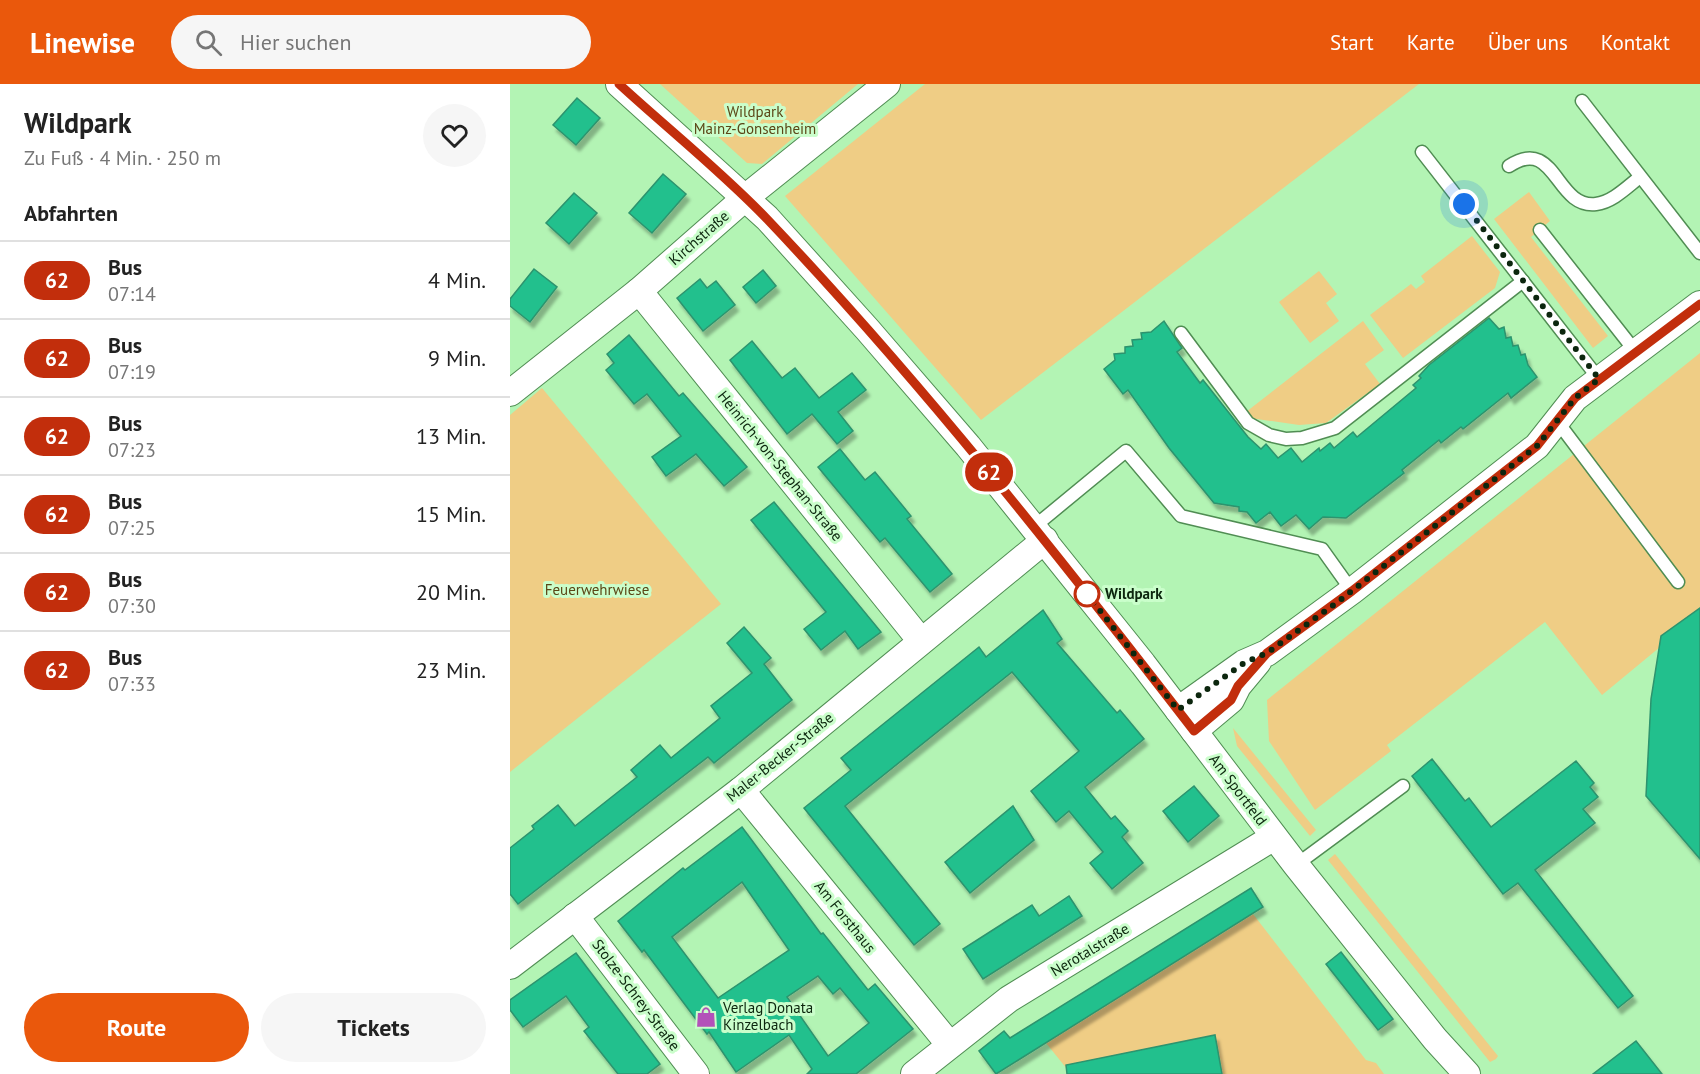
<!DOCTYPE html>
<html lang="de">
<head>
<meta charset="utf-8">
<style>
  :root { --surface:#fff; --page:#f6f6f6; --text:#222; --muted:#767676; --line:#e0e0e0; --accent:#ea580c }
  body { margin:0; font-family:"PT Sans",sans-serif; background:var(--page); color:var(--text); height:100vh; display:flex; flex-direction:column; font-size:22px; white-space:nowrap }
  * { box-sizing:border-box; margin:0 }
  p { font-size:20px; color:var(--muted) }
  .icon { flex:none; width:33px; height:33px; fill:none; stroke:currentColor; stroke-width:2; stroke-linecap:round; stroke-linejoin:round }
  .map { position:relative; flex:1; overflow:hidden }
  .panel { display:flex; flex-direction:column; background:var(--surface); width:510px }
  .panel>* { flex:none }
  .badge { padding:0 12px; border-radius:20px; font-size:21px; line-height:39px }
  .you { position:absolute; width:30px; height:30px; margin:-15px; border:4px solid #fff; border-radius:50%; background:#1a73e8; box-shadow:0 0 0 9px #1a73e833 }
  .map>.badge { position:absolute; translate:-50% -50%; box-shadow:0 0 0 3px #fff }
  h2 { padding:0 24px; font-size:22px; line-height:54px }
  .round { display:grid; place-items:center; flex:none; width:63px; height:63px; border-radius:32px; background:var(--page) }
  .head { display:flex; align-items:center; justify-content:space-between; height:102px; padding:0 24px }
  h1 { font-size:28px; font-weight:800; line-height:45px }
  .button { display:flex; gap:12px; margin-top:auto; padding:12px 24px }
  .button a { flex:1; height:69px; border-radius:36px; background:var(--accent); color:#fff; font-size:24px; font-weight:800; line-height:69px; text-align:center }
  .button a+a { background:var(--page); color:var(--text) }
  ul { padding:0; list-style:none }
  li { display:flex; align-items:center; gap:18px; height:78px; padding:0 24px; border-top:2px solid var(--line) }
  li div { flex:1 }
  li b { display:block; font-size:22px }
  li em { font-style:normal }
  li .badge { min-width:66px; font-weight:700; text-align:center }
  header { display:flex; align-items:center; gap:36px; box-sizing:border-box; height:84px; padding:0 30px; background:var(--accent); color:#fff }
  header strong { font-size:28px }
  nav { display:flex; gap:33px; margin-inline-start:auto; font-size:21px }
  .search { width:420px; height:54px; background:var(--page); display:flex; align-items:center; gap:15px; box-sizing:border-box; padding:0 21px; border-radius:33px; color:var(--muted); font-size:22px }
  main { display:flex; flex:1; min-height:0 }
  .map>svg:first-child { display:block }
  .green { fill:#efcd85 }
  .building { fill:#20c08d; stroke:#2d936e; stroke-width:1.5; fill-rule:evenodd; filter:url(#shadow) }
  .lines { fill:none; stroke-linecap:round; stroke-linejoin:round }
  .service-casing { stroke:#508d53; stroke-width:15 }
  .minor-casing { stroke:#508d53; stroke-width:28 }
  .service { stroke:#fff; stroke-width:12 }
  .minor { stroke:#fff; stroke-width:26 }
  .line-casing { stroke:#fff; stroke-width:14 }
  .line { stroke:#c22e0c; stroke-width:9 }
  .walk { stroke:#0c260e; stroke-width:6; stroke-dasharray:0 10.8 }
  .stop-dot { fill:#fff; stroke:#c22e0c; stroke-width:3 }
  .labels { text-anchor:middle; stroke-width:6; stroke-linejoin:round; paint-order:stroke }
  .park-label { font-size:15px; fill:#5b4616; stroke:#cafecb }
  .street-label { font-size:15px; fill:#0c260e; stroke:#cafecb }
  .stop-label { font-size:15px; font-weight:bold; fill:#0c260e; stroke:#cafecb; text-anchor:start }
  .poi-label { font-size:15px; fill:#0c260e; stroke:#cafecb; text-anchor:start }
</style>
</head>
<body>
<header>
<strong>Linewise</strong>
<div class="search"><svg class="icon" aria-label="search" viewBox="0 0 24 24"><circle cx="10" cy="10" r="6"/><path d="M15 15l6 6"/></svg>Hier suchen</div>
<nav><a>Start</a><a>Karte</a><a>Über uns</a><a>Kontakt</a></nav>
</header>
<main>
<section class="panel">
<div class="head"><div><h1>Wildpark</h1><p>Zu Fuß · 4 Min. · 250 m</p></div><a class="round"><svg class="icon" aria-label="heart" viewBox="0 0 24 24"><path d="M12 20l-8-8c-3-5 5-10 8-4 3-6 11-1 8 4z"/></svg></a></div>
<h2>Abfahrten</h2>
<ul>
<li><span class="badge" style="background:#c22e0c;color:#fff">62</span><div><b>Bus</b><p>07:14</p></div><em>4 Min.</em></li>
<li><span class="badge" style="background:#c22e0c;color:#fff">62</span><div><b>Bus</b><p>07:19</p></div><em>9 Min.</em></li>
<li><span class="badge" style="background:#c22e0c;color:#fff">62</span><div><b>Bus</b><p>07:23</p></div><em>13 Min.</em></li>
<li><span class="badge" style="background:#c22e0c;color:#fff">62</span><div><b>Bus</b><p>07:25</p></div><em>15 Min.</em></li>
<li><span class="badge" style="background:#c22e0c;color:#fff">62</span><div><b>Bus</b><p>07:30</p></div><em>20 Min.</em></li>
<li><span class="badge" style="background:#c22e0c;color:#fff">62</span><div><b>Bus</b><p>07:33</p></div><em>23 Min.</em></li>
</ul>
<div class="button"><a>Route</a><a>Tickets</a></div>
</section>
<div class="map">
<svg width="1190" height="990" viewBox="0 0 1190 990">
  <defs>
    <filter id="shadow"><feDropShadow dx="3.5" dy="6" stdDeviation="1.5" flood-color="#0004"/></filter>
  </defs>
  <rect width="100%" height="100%" fill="#b3f4b4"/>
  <!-- green -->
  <g class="green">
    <polygon points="150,0 348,0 252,80 237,79"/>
    <polygon points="415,0 909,0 471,336 275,112"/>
    <polygon points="1019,108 1040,137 1021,153 1098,252 1083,264 984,135"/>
    <polygon points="962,152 990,188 985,204 893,274 860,231 901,200 906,205 915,198 911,192"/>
    <polygon points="809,187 827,210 816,219 829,237 800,259 769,218"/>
    <polygon points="853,237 874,266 855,280 870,300 816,339 789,341 740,334 736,328"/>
    <polygon points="1190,269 1190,530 1092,611 1035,538 877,661 881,667 805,726 759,657 757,616"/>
    <polygon points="32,304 211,520 0,688 0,331"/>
    <polygon points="723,644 806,746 800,752 727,662"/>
    <polygon points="825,770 988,972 986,975 980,978 826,786 818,776"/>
    <polygon points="743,830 856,976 866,979 874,990 561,990 536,959"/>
  </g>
  <!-- building -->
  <g class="building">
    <polygon points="67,14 90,34 66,61 43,41"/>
    <polygon points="153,90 176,110 142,149 119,129"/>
    <polygon points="64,109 87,129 59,160 36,139"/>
    <polygon points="24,185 47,203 20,238 0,222 0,215"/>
    <polygon points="253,186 266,202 246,219 233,203"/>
    <polygon points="190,195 197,204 206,197 225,221 193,247 167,214"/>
    <polygon points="979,234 989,245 994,243 996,254 1001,253 1003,262 1008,261 1011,271 1015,270 1018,281 1027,293 1001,314 998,309 953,345 951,343 931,359 929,356 892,386 894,389 836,434 813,433 799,445 786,431 771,442 760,428 746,439 737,428 729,427 729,423 704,419 659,364 618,306 613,310 594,285 605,276 604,270 615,269 615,263 623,262 622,256 632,255 631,249 641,248 654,237 672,264 667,268 690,299 693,296 738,353 751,365 756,360 768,374 781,364 792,378 809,364 810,367 820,359 824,364 843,348 847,353 906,304 903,301 911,294 909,292 919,281"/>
    <polygon points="119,251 169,312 173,309 237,383 214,402 186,370 156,392 142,373 171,352 137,310 124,320 96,286 104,279 97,270"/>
    <polygon points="242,257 272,294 285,284 309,314 342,289 356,306 328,328 343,347 327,360 302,330 277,350 220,276"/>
    <polygon points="330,365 355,396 365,388 401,432 397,435 442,490 420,508 375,454 370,458 308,383"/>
    <polygon points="264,418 371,548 348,565 335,547 311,566 294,545 316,528 241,436"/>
    <polygon points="1190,524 1190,775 1136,712 1141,615 1151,552"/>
    <polygon points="533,526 552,555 547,559 607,629 610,626 634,655 575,703 601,735 605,732 618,747 612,753 633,779 602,805 580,779 593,768 559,727 546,738 521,707 569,667 502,588 335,722 430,840 404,861 294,724 341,686 331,674 469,563 476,573"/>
    <polygon points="234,543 261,574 254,580 282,616 204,679 198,673 8,820 0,810 0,764 24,745 22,742 48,721 65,742 127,693 121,686 150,661 161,674 210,634 201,622 242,589 217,559"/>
    <polygon points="922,675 955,717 959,714 981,743 1066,677 1084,699 1080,703 1088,713 1073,725 1085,739 1025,786 1123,912 1108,924 1008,799 993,810 902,692"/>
    <polygon points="684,702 709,732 678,758 653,727"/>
    <polygon points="503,722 524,756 460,809 435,778"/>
    <path d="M232,743L311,850L313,849L358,906L365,900L403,945L346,990H297L302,985L279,951L226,988L199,948L197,950L134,866L132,868L108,837L173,784L175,786ZM232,798L279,866L208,914L162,853ZM308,892L323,910L330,904L359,939L318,972L277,913Z"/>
    <polygon points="741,804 753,823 486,990 469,967 494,947 500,954"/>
    <polygon points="559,812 572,832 473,895 453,865 522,821 529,832"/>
    <polygon points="831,868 883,935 868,946 816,880"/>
    <polygon points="66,869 150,980 137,990 108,990 74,947 79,943 56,912 13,943 0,926 0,916"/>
    <polygon points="705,951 712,990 557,990 556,981"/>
    <polygon points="1126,957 1152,990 1083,990"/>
  </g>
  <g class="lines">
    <!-- service casing -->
    <g class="service-casing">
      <g id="service">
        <polyline points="1072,17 1190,169"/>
        <polyline points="912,68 1089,295"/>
        <path d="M999,82C1046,51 1045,125 1086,120C1103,118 1118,102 1130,93"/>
        <polyline points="1030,146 1125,267"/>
        <polyline points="671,249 738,339 759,351 776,355 792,354 825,344 1013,197"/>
        <polyline points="1047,337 1168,498"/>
        <polyline points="525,442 616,367 671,432 812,465 842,507"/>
        <polyline points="786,781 893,702"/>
      </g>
    </g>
    <!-- minor casing -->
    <g class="minor-casing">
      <g id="minor">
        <polyline points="109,0 257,134 357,245 458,362 633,580 786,781 925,955 957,990"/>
        <polyline points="129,207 411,557"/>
        <polyline points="0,309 129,207 235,114 377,0"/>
        <polyline points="668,626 734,579 757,569 842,507 1027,362 1065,314 1190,220"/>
        <polyline points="684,647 721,616 728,602 748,578"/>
        <polyline points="231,706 439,960"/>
        <polyline points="65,832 186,990"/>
        <polyline points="0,882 231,706 535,456"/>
        <polyline points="404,990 499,915 764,753"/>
      </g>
    </g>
    <!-- service -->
    <use href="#service" class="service"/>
    <!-- minor -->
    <use href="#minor" class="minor"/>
  </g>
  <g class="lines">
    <!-- line casing -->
    <g class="line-casing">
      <path id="line" d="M109,0C158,45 211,87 257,135C410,296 548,471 684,647L721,616L728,602L757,569L842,507L1027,362L1065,314L1190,220"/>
    </g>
    <!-- line -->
    <use href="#line" class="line"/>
    <!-- walk -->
    <polyline class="walk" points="577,510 668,626 734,579 757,569 829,517 990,391 1027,362 1065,314 1089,295 954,120"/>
  </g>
  <!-- icons -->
  <defs>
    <g id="shop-bare" transform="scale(1.62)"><path d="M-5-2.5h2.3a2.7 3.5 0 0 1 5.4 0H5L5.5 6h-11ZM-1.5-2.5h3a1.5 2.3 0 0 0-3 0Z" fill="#b351b9" stroke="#cafecb" stroke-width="2.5" paint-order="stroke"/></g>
  </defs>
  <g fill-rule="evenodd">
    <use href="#shop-bare" x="196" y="933"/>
  </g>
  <!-- markers -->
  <circle class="stop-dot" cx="577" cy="510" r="12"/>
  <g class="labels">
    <!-- park labels -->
    <g class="park-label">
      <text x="245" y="33">Wildpark<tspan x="245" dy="17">Mainz-Gonsenheim</tspan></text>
      <text x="87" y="511">Feuerwehrwiese</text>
    </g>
    <!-- street labels -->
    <g class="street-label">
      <text transform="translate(189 154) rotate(-41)" y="5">Kirchstraße</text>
      <text transform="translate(270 382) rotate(51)" y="5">Heinrich-von-Stephan-Straße</text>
      <text transform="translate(270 673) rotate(-39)" y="5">Maler-Becker-Straße</text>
      <text transform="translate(728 706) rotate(53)" y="5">Am Sportfeld</text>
      <text transform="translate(335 833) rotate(51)" y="5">Am Forsthaus</text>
      <text transform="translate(580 866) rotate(-31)" y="5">Nerotalstraße</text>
      <text transform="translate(126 911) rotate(53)" y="5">Stolze-Schrey-Straße</text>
    </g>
    <!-- stop labels -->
    <g class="stop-label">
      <text x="595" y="515">Wildpark</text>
    </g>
    <!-- poi labels -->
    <g class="poi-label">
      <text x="213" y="929">Verlag Donata<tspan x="213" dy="17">Kinzelbach</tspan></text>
    </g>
  </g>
</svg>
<div class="you" style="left:954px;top:120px"></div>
<b class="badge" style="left:479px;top:388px;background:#c22e0c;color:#fff">62</b>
</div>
</main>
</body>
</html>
